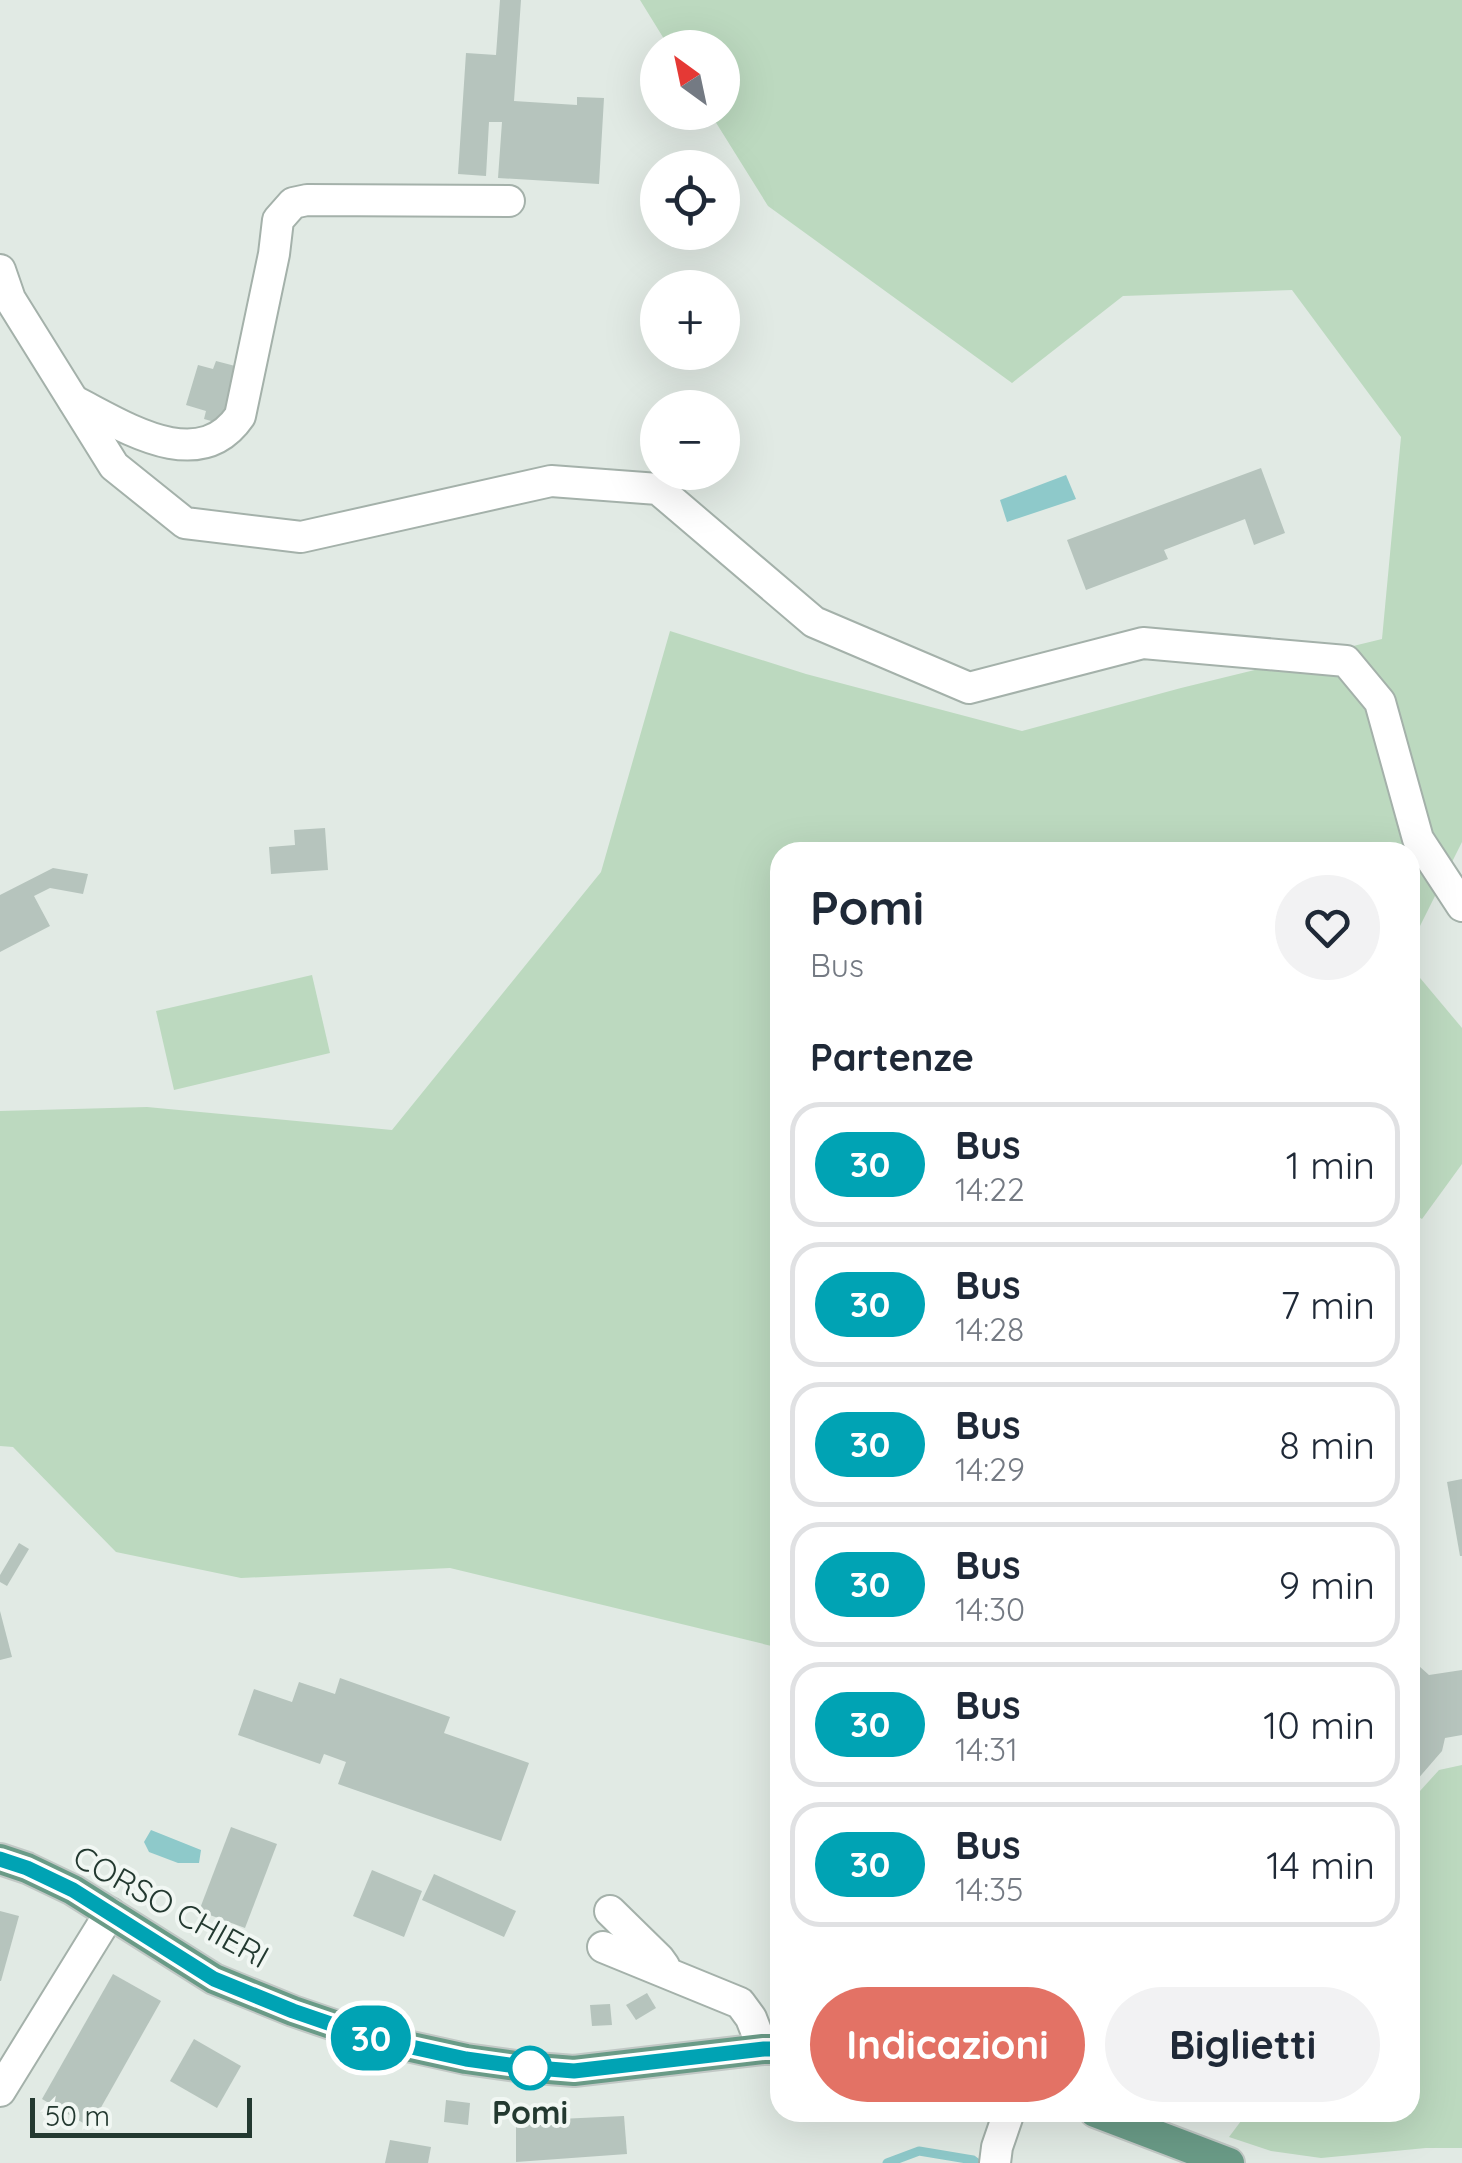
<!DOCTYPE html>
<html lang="it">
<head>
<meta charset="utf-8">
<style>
  :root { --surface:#fff; --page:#f2f2f3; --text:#1f2937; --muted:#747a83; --line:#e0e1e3; --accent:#e37265 }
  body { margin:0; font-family:Quicksand,sans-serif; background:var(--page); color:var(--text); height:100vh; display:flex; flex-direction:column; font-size:38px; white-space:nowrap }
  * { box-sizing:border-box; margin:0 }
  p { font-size:32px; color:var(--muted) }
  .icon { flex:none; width:55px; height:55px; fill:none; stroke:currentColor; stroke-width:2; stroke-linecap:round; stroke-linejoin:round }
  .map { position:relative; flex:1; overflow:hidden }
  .side { position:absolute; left:770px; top:842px; width:650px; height:1280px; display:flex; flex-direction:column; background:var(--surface); border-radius:30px; box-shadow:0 10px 40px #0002 }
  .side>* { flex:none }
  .badge { padding:0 20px; border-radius:32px; font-size:35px; line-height:65px }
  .needle { width:65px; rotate:327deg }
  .buttons { position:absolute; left:640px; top:30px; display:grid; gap:20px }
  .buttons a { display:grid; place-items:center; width:100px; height:100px; border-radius:50%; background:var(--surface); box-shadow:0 10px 40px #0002; font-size:50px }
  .scale { position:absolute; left:30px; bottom:25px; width:222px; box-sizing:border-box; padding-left:10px; border:5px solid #233930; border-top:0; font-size:28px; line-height:35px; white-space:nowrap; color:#233930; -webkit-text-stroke:8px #f1f7f3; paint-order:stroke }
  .map>.badge { position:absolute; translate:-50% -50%; box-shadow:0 0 0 5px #fff }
  h2 { padding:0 40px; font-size:38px; line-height:90px }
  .round { display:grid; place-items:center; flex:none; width:105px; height:105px; border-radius:52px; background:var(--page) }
  .summary { display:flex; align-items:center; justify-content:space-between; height:170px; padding:0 40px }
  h1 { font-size:48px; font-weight:800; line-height:75px }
  .button { display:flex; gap:20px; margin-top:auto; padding:20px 40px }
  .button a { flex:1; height:115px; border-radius:60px; background:var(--accent); color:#fff; font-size:40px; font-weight:800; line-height:115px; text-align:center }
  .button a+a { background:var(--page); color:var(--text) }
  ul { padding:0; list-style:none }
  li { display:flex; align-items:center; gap:30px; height:125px; margin:0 20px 15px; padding:0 20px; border:5px solid var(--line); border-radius:30px }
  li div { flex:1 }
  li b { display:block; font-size:38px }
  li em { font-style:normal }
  li .badge { min-width:110px; font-weight:700; text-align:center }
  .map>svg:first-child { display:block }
  .green { fill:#bcd9bf }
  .water { fill:#8ec9ca }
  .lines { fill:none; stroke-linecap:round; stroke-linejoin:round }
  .stream { stroke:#8ec9ca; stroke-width:9 }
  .building { fill:#b6c4bd }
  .minor-casing { stroke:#a4b1aa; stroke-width:34 }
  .major-casing { stroke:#c1c8c5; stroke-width:34 }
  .minor { stroke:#fff; stroke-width:30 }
  .major { stroke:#6a9b87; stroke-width:30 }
  .line-casing { stroke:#fff; stroke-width:22 }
  .line { stroke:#00a3b4; stroke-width:15 }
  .stop-dot { fill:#fff; stroke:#00a3b4; stroke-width:5 }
  .labels { text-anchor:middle; stroke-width:8; stroke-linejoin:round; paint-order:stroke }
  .street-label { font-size:32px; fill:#233930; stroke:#f1f7f3 }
  .stop-label { font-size:32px; font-weight:bold; fill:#233930; stroke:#f1f7f3 }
</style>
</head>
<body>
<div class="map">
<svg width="1462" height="2163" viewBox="0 0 1462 2163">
  <rect width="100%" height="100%" fill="#e1eae4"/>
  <!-- green -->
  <g class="green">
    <polygon points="640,0 1462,0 1462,842 1410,946 1410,852 780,852 780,1648 450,1568 241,1578 116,1552 13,1447 0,1446 0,1111 147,1107 392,1130 601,872 670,631 806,674 1022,731 1181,688 1382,639 1401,437 1292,290 1123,296 1012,383 768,206 710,113 722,112 722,48 669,47"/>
    <polygon points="1410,966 1462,1028 1462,1164 1422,1219 1410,1212"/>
    <polygon points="312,975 330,1053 174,1090 156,1011"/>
    <polygon points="1462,1765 1462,2148 1426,2148 1321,2158 1271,2151 1229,2137 1247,2113 1410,2112 1410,1802 1439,1770"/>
  </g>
  <!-- water -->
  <g class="water">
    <polygon points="1066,475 1076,499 1007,522 1000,500"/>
    <polygon points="151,1830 201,1850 199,1863 178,1863 149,1852 144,1842"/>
  </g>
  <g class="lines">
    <!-- stream -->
    <polyline class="stream" points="887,2163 919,2151 973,2160 977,2163"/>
  </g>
  <!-- building -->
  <g class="building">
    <polygon points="500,0 521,0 514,101 577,105 577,97 604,98 599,184 498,178 502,122 489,122 486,176 458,174 466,53 496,55"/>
    <polygon points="216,361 239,367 222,424 204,419 206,411 186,405 198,365 213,369"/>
    <polygon points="1261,468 1285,533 1254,545 1245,519 1164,550 1168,559 1086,590 1067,540"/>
    <polygon points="325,828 328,870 271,874 269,847 295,845 294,830"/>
    <polygon points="53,868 88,874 83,894 50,888 34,896 50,926 0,952 0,895"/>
    <polygon points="1462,1479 1462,1556 1460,1556 1447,1482"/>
    <polygon points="19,1543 29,1549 7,1586 0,1582 0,1575"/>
    <polygon points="0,1611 12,1657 0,1660"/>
    <polygon points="1410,1658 1429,1675 1462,1670 1462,1735 1445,1738 1442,1751 1410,1788"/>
    <polygon points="340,1678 450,1717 444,1733 529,1763 501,1841 338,1784 346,1762 324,1754 320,1764 238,1735 254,1689 292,1702 299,1682 335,1694"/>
    <polygon points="231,1827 277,1844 245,1928 199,1911"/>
    <polygon points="372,1870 422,1891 404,1937 353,1916"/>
    <polygon points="434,1874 516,1911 504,1937 422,1900"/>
    <polygon points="0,1911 19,1916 1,1981 0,1981"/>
    <polygon points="113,1974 161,2001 90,2127 42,2099"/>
    <polygon points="647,1993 656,2008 636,2020 626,2005"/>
    <polygon points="610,2004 612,2025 592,2026 590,2005"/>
    <polygon points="194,2039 241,2066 217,2108 170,2081"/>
    <polygon points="446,2100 470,2103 468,2125 444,2122"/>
    <polygon points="624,2116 627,2154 516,2162 516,2121"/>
    <polygon points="390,2140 431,2147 428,2163 385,2163"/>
  </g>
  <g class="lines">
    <!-- minor casing -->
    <g class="minor-casing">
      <g id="minor">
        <polyline points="0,270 10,299 114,466 185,523 301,537 551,481 658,489 814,622 969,688 1143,643 1346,661 1380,702 1418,839 1462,906"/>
        <path d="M74,401C122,425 198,477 240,416L274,254L278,220L293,203L307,200L509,201"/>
        <polyline points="610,1911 659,1959 664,1966"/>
        <polyline points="603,1947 740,2003 751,2018 763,2049"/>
        <polyline points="0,2091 110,1913"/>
        <polyline points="995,2163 997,2147 1009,2112"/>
      </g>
    </g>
    <!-- major casing -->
    <g class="major-casing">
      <g id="major">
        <polyline points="0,1859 27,1868 73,1890 214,1979 293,2011 375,2039 466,2059 524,2067 574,2071 763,2049 780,2049"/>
        <polyline points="1095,2112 1229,2163"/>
      </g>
    </g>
    <!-- minor -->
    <use href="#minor" class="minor"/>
    <!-- major -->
    <use href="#major" class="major"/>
  </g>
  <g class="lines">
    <!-- line casing -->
    <g class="line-casing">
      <polyline id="line" points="0,1859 27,1868 73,1890 214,1979 293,2011 375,2039 466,2059 524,2067 574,2071 764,2049 780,2049"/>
    </g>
    <!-- line -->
    <use href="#line" class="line"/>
  </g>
  <!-- markers -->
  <circle class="stop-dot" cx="530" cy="2068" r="20"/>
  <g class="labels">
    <!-- street labels -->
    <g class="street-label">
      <text transform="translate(171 1907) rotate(29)" y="11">CORSO CHIERI</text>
    </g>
    <!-- stop labels -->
    <g class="stop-label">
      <text x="530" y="2124">Pomi</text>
    </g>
  </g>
</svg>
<div class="buttons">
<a><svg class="needle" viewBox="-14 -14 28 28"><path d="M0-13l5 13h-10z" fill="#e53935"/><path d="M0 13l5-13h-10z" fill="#747a83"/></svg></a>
<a><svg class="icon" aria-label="locate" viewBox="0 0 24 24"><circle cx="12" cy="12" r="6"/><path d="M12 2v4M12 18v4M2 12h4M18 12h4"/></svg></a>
<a>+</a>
<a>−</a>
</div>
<div class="scale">50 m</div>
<b class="badge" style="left:371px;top:2038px;background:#00a3b4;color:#fff">30</b>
<section class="side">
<div class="summary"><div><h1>Pomi</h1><p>Bus</p></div><a class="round"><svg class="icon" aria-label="heart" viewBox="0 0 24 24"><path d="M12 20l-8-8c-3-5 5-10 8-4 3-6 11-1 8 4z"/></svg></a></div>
<h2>Partenze</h2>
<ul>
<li><span class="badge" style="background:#00a3b4;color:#fff">30</span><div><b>Bus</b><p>14:22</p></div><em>1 min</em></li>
<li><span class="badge" style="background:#00a3b4;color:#fff">30</span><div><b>Bus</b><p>14:28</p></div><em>7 min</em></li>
<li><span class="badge" style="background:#00a3b4;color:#fff">30</span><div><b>Bus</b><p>14:29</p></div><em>8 min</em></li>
<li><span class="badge" style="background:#00a3b4;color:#fff">30</span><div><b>Bus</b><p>14:30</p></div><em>9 min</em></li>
<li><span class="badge" style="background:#00a3b4;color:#fff">30</span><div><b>Bus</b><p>14:31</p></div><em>10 min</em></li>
<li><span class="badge" style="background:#00a3b4;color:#fff">30</span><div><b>Bus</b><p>14:35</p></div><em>14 min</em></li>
</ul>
<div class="button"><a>Indicazioni</a><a>Biglietti</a></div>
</section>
</div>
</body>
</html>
